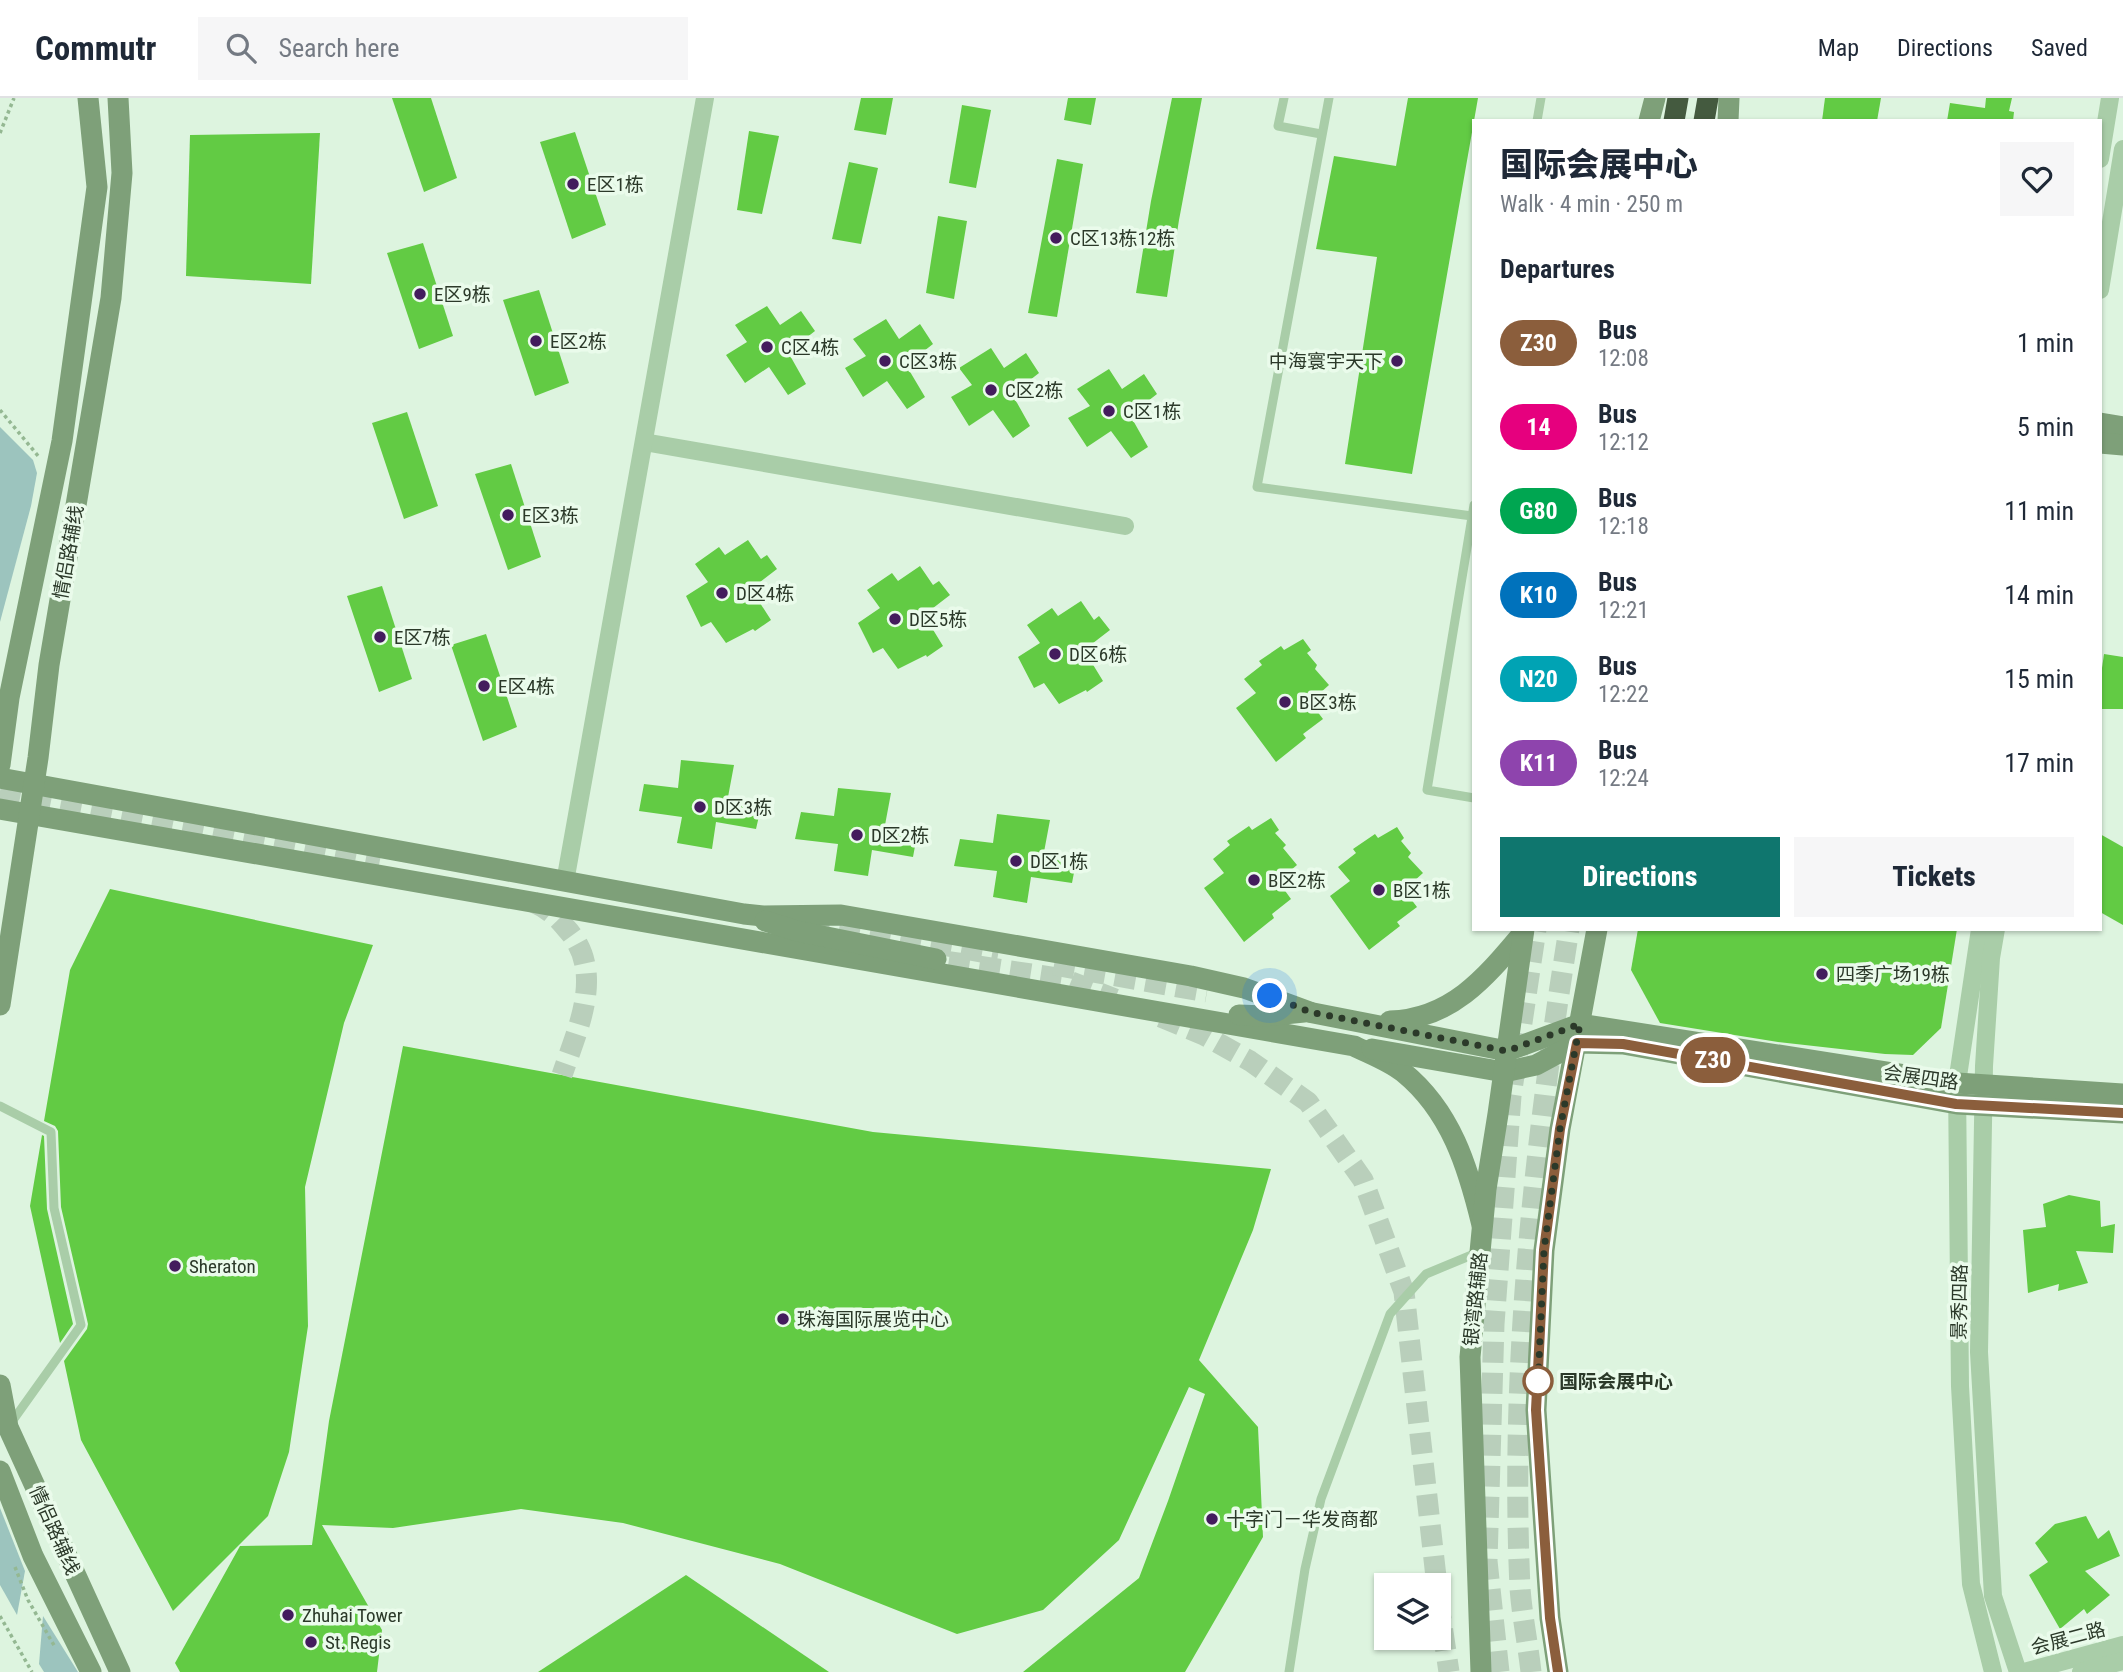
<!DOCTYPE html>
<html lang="en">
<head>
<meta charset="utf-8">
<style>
  :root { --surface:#fff; --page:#f6f6f7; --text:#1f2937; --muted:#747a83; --line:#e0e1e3; --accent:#0f766e }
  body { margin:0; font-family:"Roboto Condensed","Noto Sans SC",sans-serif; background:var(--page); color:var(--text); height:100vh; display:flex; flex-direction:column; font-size:26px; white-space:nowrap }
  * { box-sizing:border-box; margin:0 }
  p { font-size:23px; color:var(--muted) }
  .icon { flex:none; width:38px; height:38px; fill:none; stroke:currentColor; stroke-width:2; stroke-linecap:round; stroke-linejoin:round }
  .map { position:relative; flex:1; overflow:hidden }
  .details { position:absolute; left:1472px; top:21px; width:630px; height:812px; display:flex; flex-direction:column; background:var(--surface); border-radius:0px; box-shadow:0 2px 5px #0004 }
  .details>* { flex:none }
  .badge { padding:0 14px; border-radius:23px; font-size:24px; line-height:46px }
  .buttons { position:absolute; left:1374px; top:1475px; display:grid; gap:14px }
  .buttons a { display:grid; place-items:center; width:77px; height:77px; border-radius:0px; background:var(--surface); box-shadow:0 2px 5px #0004; font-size:35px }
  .you { position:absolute; width:35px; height:35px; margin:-18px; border:5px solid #fff; border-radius:50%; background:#1a73e8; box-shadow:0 0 0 10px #1a73e833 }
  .map>.badge { position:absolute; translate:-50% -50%; box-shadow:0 0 0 4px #fff }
  h2 { padding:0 28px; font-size:26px; line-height:63px }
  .round { display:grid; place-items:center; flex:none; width:74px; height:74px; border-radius:0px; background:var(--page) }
  .overview { display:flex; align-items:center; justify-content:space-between; height:119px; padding:0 28px }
  h1 { font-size:33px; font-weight:800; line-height:52px }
  .action { display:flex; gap:14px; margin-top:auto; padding:14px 28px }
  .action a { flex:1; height:80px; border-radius:0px; background:var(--accent); color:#fff; font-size:28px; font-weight:800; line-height:80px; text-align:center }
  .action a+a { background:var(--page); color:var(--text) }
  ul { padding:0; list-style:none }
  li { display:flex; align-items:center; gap:21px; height:84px; padding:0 28px }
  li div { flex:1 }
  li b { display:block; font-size:26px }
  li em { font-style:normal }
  li .badge { min-width:77px; font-weight:700; text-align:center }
  header { display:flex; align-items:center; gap:42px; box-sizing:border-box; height:98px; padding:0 35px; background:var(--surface); border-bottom:2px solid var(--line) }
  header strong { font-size:33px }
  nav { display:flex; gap:38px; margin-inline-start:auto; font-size:24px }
  .search { width:490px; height:63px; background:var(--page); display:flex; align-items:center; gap:18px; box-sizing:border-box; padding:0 24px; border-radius:0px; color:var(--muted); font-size:26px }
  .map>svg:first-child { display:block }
  .green { fill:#9cc4be }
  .building { fill:#62cb44 }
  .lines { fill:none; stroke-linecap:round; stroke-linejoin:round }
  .secondary-tunnel { stroke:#b9cfbb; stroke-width:21; stroke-dasharray:21 10; stroke-linecap:butt }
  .highway-tunnel { stroke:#b9cfbb; stroke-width:21; stroke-dasharray:21 10; stroke-linecap:butt }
  .path { stroke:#94b892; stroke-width:3.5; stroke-dasharray:3.5 3.5; stroke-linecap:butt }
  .lane { stroke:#a9cda8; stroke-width:9 }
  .street { stroke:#a9cda8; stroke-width:18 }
  .secondary { stroke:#7ea079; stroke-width:21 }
  .highway { stroke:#445a3f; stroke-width:21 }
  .line-casing { stroke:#fff; stroke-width:16 }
  .line { stroke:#8b5e3c; stroke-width:10 }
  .walk { stroke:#2b3929; stroke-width:7; stroke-dasharray:0 12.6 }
  .poi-dot { fill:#431c5d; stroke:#eafbeb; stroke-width:2.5 }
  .stop-dot { fill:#fff; stroke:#8b5e3c; stroke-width:3.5 }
  .labels { text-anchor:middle; stroke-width:7; stroke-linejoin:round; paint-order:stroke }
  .poi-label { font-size:19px; fill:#2b3929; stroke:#eafbeb; text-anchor:start }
  .street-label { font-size:19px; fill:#2b3929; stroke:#eafbeb }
  .stop-label { font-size:19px; font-weight:bold; fill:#2b3929; stroke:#eafbeb; text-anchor:start }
</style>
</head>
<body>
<header>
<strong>Commutr</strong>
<div class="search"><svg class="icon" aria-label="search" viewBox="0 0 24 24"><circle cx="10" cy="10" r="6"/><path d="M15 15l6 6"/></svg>Search here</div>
<nav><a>Map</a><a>Directions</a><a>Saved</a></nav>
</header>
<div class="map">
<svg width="2123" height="1574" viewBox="0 0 2123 1574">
  <rect width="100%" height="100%" fill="#ddf4df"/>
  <!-- green -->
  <g class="green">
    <polygon points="0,329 33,362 37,375 31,408 0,524"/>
    <polygon points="0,1410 25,1473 17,1517 0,1487"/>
    <polygon points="43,1518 78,1574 44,1574 39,1566"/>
  </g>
  <!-- building -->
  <g class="building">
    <polygon points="392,0 431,0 457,80 424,94"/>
    <polygon points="861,0 893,0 886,37 854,32"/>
    <polygon points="1068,0 1096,0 1091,27 1064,22"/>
    <polygon points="1172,0 1202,0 1179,122 1167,199 1136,195 1151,103"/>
    <polygon points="1408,0 1478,0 1412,376 1345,366 1377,159 1316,151 1334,58 1396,68"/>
    <polygon points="1825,0 1881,0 1877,23 1822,23"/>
    <polygon points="1986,0 2012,0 2009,13 2014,14 2013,23 1947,23 1950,5 1985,10"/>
    <polygon points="962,7 991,12 976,90 949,85"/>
    <polygon points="749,33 779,38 762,116 737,112"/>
    <polygon points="575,34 606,127 572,141 540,44"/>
    <polygon points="320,35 311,186 186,178 190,37"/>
    <polygon points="1057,61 1083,66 1057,219 1028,215"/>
    <polygon points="849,64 878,70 861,146 832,141"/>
    <polygon points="938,118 967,123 954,201 926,195"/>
    <polygon points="423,145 453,238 419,251 387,155"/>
    <polygon points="539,192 569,285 535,298 503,202"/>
    <polygon points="767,208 780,227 801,213 815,233 788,254 806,286 788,297 769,269 745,285 726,257 747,244 735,227"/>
    <polygon points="886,221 899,241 920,226 933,246 906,267 925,299 907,311 887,283 863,299 845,270 866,258 853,241"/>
    <polygon points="991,250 1004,270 1026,255 1039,275 1012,296 1030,328 1013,340 993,312 969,328 951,299 972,287 959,270"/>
    <polygon points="1109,271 1122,291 1144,276 1157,296 1130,317 1148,349 1131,360 1111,333 1087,349 1068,320 1090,308 1077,291"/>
    <polygon points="407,314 438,408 404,421 372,325"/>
    <polygon points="511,366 541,459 508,472 475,376"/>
    <polygon points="748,442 761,461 767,457 777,471 751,491 771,522 755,533 753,531 726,545 711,524 701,529 686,498 708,484 695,466 719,449 725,457"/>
    <polygon points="920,468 933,487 939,483 950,497 924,517 943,548 927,559 926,557 898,571 883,550 873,555 858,525 880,510 867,492 892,475 898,483"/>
    <polygon points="382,488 412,581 379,594 347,498"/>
    <polygon points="1081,503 1094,522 1099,518 1110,532 1084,552 1103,583 1087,594 1086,592 1059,606 1044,585 1034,590 1018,559 1040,545 1027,527 1052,510 1058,518"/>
    <polygon points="486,536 517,629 483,643 451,547"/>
    <polygon points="1303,541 1311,552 1307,555 1317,567 1315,571 1329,587 1310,604 1323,621 1303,636 1306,640 1276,664 1236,610 1256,595 1244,581 1262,567 1259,563 1281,548 1284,552"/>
    <polygon points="2104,556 2123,559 2123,611 2100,611 2100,584"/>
    <polygon points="681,662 734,667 728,699 762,705 756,731 716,724 712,751 677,745 682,719 639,713 644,686 678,690"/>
    <polygon points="838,690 891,695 885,727 918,732 913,759 872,752 868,778 834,773 838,746 795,741 801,714 834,718"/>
    <polygon points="997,716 1050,722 1044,754 1077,759 1072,785 1031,779 1027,805 993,799 997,773 954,768 960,741 993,745"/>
    <polygon points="1271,720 1279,732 1275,735 1286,747 1283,750 1297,767 1278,783 1291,801 1272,816 1274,820 1244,844 1204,790 1224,775 1213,761 1230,747 1227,743 1249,728 1252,732"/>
    <polygon points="1397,729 1404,740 1401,743 1411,755 1408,759 1423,775 1404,792 1417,809 1397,824 1400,828 1369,852 1330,798 1350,783 1338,769 1356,755 1353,751 1375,736 1378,740"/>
    <polygon points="2100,736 2123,749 2123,827 2100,814"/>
    <polygon points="110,791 373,847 344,925 305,1089 308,1228 289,1354 268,1418 173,1513 81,1342 64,1263 87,1231 88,1226 61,1109 58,1033 55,1028 44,1023 70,872"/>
    <polygon points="1638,831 1957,831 1941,930 1913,957 1885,956 1778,944 1660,925 1631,872"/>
    <polygon points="403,948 873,1034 1271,1071 1253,1132 1199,1262 1258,1329 1263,1439 1185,1574 1023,1574 1139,1480 1168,1403 1205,1296 1189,1289 1119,1442 1043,1512 957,1536 780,1466 623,1425 521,1411 393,1430 322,1427 382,1532 377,1574 180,1574 175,1565 240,1448 312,1447 329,1323"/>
    <polygon points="42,1037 44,1038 47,1111 73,1226 60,1245 30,1108"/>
    <polygon points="2069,1097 2100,1103 2101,1129 2115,1126 2113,1155 2076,1153 2088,1185 2058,1193 2059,1186 2028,1195 2023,1132 2046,1129 2043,1106"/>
    <polygon points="2086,1418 2098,1441 2109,1432 2120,1458 2085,1473 2110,1497 2087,1516 2084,1511 2060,1531 2029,1477 2048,1464 2035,1445 2055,1426"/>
    <polygon points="686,1477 829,1574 538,1574"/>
  </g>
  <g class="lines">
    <!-- secondary-tunnel -->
    <g class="secondary-tunnel">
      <polyline points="0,693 379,767"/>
      <path d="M533,804C547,810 556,818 566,830C606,873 578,929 562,977"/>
      <polyline points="809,823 998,857"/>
      <polyline points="918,859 1064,881 1115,901"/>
      <polyline points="1054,867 1207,894"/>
      <polyline points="1161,919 1204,937 1250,963 1308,1004 1363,1082 1404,1194 1437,1488"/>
      <polyline points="1438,1501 1449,1574"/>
    </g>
    <!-- highway-tunnel -->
    <g class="highway-tunnel">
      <polyline points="1499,1574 1487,1463 1494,1226 1511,998 1536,831"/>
      <path d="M1531,1574C1528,1546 1522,1518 1520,1490C1510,1269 1534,1049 1569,831"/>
    </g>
    <!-- path -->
    <g class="path">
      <polyline points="0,35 14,0"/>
      <polyline points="0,312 39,359"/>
      <polyline points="15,1469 28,1502 55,1549"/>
      <polyline points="0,1518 32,1574"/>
    </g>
    <!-- lane -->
    <g class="lane">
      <polyline points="1284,0 1278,28 1321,36"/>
      <polyline points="1329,0 1257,389 1472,418"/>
      <polyline points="1537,23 1541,0"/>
      <polyline points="1474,407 1427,692 1474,700"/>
      <polyline points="0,1008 51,1034 54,1110 81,1227 11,1325"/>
      <polyline points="1289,1574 1305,1471 1321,1401 1390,1216 1426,1176 1479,1154"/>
    </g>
    <!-- street -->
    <g class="street">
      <polyline points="2100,61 2110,0"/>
      <polyline points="2100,192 2123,51"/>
      <polyline points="644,344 1125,428"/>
      <polyline points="565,784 705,0"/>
      <polyline points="1980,831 1957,985 1960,1288 1971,1486 1993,1574"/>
      <polyline points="1996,831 1991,860 1984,968 1979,1254 1993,1498 2018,1574"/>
      <polyline points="2024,1574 2123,1547"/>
      <polyline points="2081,1574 2123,1563"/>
    </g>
    <!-- secondary -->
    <g class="secondary">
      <polyline points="1649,23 1655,0"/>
      <polyline points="1728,23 1729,0"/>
      <polyline points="2100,325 2123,329"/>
      <polyline points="2100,345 2123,347"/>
      <polyline points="0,667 9,600 62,343 97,89 88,0"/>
      <polyline points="0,680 744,816 763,818 841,817 1191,878 1244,890 1310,914"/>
      <path d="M0,711L1354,948C1370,956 1389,963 1403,974C1451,1013 1468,1069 1482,1127"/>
      <polyline points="765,823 797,833 936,861"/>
      <polyline points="0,907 38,660 49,567 111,200 122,75 118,0"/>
      <polyline points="1298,912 1507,953 1580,926 1957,985 2123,996"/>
      <polyline points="1239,917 1264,918 1304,914"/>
      <path d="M1390,923C1452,921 1486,879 1523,835"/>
      <polyline points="1372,951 1504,974 1536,967 1577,945 1623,946 1957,1006 2123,1015"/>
      <polyline points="0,1287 8,1329 120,1574"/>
      <polyline points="0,1373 33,1458 91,1574"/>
      <polyline points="1481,1574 1470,1259 1486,1091 1498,1016 1524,831"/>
      <polyline points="1558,1574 1550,1520 1536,1312 1544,1152 1560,1031 1597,831"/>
    </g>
    <!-- highway -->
    <g class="highway">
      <polyline points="1674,23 1678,0"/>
      <polyline points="1704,23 1708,0"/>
    </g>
  </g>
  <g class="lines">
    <!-- line casing -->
    <g class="line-casing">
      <polyline id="line" points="1558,1574 1550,1520 1536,1312 1544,1152 1560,1031 1577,945 1623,946 1956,1006 2123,1015"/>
    </g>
    <!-- line -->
    <use href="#line" class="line"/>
    <!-- walk -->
    <polyline class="walk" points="1270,898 1310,914 1507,953 1580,926 1560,1031 1544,1152 1538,1285 1538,1283"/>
  </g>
  <!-- markers -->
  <g class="poi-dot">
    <circle cx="573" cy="86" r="7"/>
    <circle cx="1056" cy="140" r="7"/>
    <circle cx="420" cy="196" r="7"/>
    <circle cx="536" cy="243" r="7"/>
    <circle cx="767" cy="249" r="7"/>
    <circle cx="885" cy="263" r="7"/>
    <circle cx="1397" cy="263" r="7"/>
    <circle cx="991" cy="292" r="7"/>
    <circle cx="1109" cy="313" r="7"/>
    <circle cx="508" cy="417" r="7"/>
    <circle cx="722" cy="495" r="7"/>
    <circle cx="895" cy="521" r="7"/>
    <circle cx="380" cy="539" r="7"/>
    <circle cx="1055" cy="556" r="7"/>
    <circle cx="484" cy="588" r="7"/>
    <circle cx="1285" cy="604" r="7"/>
    <circle cx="700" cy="709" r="7"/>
    <circle cx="857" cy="737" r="7"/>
    <circle cx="1016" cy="763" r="7"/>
    <circle cx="1254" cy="782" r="7"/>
    <circle cx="1379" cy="792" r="7"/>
    <circle cx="1822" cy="876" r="7"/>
    <circle cx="175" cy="1168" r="7"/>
    <circle cx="783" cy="1221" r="7"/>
    <circle cx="1212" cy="1421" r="7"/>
    <circle cx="288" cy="1517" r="7"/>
    <circle cx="311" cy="1544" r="7"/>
  </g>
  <circle class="stop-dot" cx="1538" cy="1283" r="14"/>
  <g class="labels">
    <!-- poi labels -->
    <g class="poi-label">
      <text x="587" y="93">E区1栋</text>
      <text x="1070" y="147">C区13栋12栋</text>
      <text x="434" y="203">E区9栋</text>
      <text x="550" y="250">E区2栋</text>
      <text x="781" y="256">C区4栋</text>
      <text x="899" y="270">C区3栋</text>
      <text x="1383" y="270" text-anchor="end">中海寰宇天下</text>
      <text x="1005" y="299">C区2栋</text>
      <text x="1123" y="320">C区1栋</text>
      <text x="522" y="424">E区3栋</text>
      <text x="736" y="502">D区4栋</text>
      <text x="909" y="528">D区5栋</text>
      <text x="394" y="546">E区7栋</text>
      <text x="1069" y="563">D区6栋</text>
      <text x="498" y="595">E区4栋</text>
      <text x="1299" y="611">B区3栋</text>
      <text x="714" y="716">D区3栋</text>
      <text x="871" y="744">D区2栋</text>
      <text x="1030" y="770">D区1栋</text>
      <text x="1268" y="789">B区2栋</text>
      <text x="1393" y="799">B区1栋</text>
      <text x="1836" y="883">四季广场19栋</text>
      <text x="189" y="1175">Sheraton</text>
      <text x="797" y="1228">珠海国际展览中心</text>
      <text x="1226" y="1428">十字门－华发商都</text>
      <text x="302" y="1524">Zhuhai Tower</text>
      <text x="325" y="1551">St. Regis</text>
    </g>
    <!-- street labels -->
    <g class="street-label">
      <text transform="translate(68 454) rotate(-80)" y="7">情侣路辅线</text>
      <text transform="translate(1921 979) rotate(8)" y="7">会展四路</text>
      <text transform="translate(1475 1201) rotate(-84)" y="7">银湾路辅路</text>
      <text transform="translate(1959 1204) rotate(-89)" y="7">景秀四路</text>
      <text transform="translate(55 1432) rotate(66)" y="7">情侣路辅线</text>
      <text transform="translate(2068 1540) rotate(-15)" y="7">会展二路</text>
    </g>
    <!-- stop labels -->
    <g class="stop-label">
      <text x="1559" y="1290">国际会展中心</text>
    </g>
  </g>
</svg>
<div class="buttons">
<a><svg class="icon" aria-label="layers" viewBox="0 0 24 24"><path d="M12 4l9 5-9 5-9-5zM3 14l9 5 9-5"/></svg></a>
</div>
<div class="you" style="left:1270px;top:898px"></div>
<b class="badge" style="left:1713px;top:962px;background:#8b5e3c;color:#fff">Z30</b>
<section class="details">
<div class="overview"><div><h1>国际会展中心</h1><p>Walk · 4 min · 250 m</p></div><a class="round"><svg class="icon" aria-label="heart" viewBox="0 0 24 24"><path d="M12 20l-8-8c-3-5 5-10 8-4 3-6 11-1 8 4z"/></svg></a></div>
<h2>Departures</h2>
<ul>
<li><span class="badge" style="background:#8b5e3c;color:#fff">Z30</span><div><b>Bus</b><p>12:08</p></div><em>1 min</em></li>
<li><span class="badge" style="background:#e6007e;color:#fff">14</span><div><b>Bus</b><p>12:12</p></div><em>5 min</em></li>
<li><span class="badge" style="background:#00a651;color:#fff">G80</span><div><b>Bus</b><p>12:18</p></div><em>11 min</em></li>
<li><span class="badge" style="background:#0072bc;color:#fff">K10</span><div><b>Bus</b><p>12:21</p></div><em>14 min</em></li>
<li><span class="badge" style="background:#00a3b4;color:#fff">N20</span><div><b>Bus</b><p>12:22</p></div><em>15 min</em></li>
<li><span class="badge" style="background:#8e44ad;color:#fff">K11</span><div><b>Bus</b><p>12:24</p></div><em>17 min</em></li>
</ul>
<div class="action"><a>Directions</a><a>Tickets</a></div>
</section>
</div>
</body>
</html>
